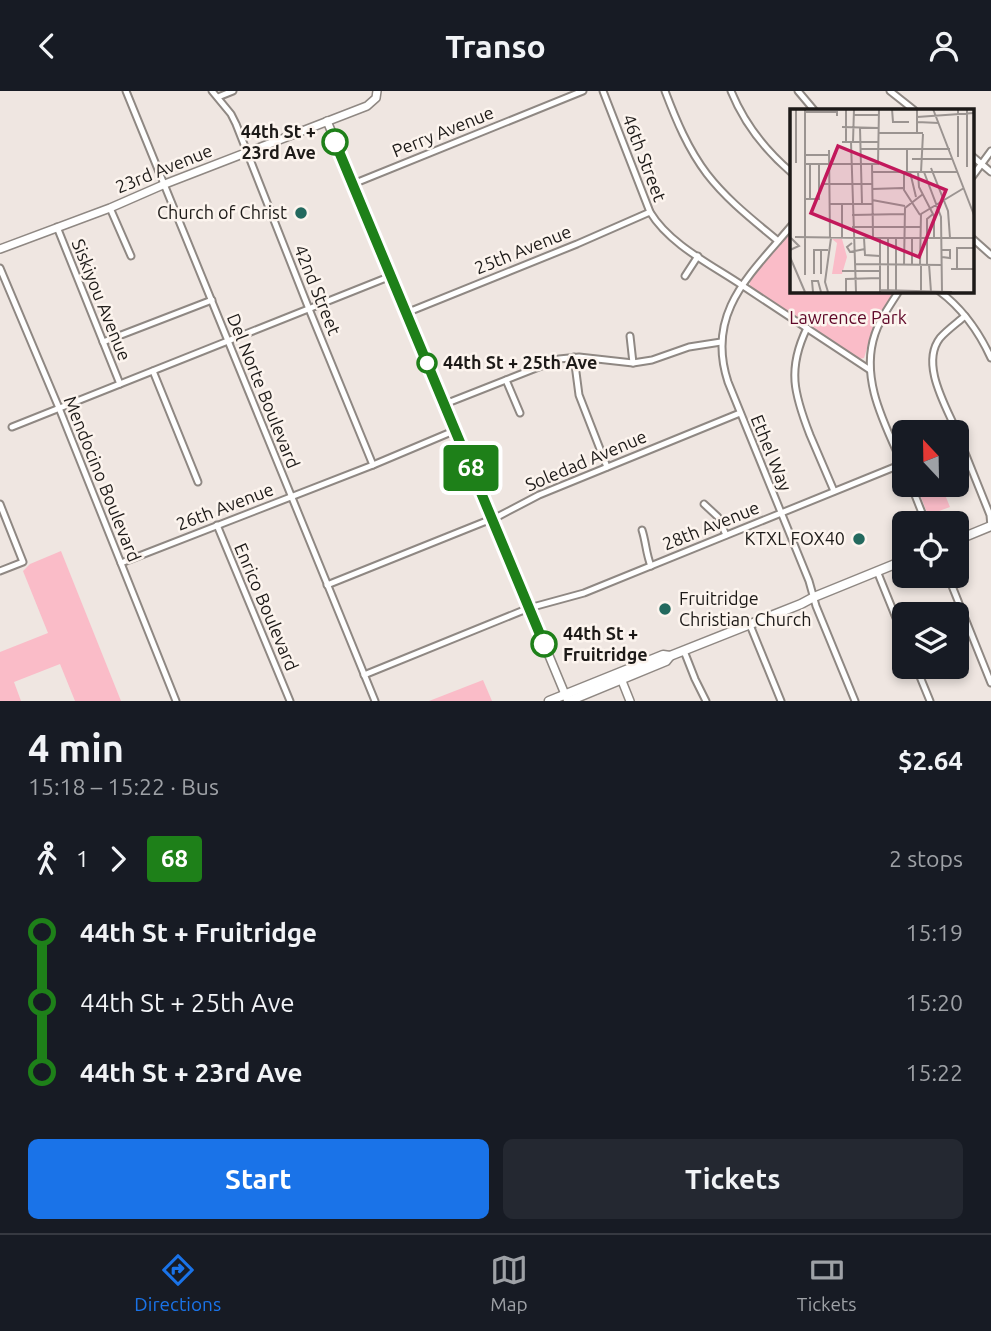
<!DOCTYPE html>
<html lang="en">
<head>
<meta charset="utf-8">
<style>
  :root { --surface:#171b24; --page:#242831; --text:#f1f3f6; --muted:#9ea1a6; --line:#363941; --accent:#1a73e8 }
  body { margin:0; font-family:Ubuntu,sans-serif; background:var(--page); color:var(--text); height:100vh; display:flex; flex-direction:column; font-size:26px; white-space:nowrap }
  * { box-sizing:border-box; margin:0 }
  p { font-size:23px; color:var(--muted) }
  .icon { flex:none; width:38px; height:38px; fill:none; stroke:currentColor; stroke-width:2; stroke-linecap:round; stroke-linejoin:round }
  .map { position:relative; height:610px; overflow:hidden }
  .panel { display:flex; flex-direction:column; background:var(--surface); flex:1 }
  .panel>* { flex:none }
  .badge { padding:0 14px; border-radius:5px; font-size:24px; line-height:46px }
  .needle { width:46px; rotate:338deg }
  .fabs { position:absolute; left:892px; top:329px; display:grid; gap:14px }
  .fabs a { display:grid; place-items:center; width:77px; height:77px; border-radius:10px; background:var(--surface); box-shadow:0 4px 10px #0003; font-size:35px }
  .map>.badge { position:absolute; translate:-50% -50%; box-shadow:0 0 0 4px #fff }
  .legs { display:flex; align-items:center; gap:10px; height:77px; padding:0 28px; font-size:23px }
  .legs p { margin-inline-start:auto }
  .head { display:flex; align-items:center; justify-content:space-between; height:119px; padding:0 28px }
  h1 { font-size:38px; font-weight:600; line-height:52px }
  .cta { display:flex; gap:14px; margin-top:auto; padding:14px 28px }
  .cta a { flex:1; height:80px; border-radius:10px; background:var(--accent); color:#fff; font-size:28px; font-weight:600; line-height:80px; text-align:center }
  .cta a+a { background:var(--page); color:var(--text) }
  ul { padding:0 28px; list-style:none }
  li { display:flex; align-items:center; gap:24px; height:70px; font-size:26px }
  li i { display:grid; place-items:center; width:10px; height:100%; margin:0 9px; background:currentColor }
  li i::after { content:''; width:18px; height:18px; margin:-9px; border:5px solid; border-radius:50%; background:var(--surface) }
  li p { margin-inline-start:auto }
  li:first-child i { background:linear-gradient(#0000 50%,currentColor 0) }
  li:last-child i { background:linear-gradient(currentColor 50%,#0000 0) }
  header { display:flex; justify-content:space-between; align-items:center; height:91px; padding:0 28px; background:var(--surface); font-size:32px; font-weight:600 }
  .dock { display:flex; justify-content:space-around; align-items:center; height:98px; border-top:2px solid var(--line); background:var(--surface); font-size:19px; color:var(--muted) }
  .dock a { display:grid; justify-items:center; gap:4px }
  .dock .on { color:var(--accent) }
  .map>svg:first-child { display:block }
  .green { fill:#fabcc8 }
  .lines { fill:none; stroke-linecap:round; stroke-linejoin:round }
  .minor-casing { stroke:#8f8883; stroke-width:9 }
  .tertiary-casing { stroke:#8f8883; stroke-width:10 }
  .secondary-casing { stroke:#8f8883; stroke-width:11 }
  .minor { stroke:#fff; stroke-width:5 }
  .tertiary { stroke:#fff; stroke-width:7 }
  .secondary { stroke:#fff; stroke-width:8 }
  .line-1-casing { stroke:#fff; stroke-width:16 }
  .line-1 { stroke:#1e8019; stroke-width:10 }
  .stop-1-dot { fill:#fff; stroke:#1e8019; stroke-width:3.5 }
  .poi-dot { fill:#23695e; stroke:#fcf4ee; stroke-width:2.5 }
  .labels { text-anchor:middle; stroke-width:5; stroke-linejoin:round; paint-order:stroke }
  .stop-label { font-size:18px; font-weight:bold; fill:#1d1a18; stroke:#fcf4ee; text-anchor:start }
  .street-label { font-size:18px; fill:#1d1a18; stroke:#fcf4ee }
  .poi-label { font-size:18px; fill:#1d1a18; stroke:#fcf4ee; text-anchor:end }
  .park-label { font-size:18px; fill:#5f0829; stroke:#fcf4ee }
  .inset-road { fill:none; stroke:#9b9491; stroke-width:2 }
  .view { fill:#c2185b; fill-opacity:0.15; stroke:#c2185b; stroke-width:3.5 }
  .inset-edge { fill:none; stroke:#1d1a18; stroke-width:3.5 }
</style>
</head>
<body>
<header><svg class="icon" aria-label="back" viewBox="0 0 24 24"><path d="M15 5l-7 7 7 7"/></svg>Transo<svg class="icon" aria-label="person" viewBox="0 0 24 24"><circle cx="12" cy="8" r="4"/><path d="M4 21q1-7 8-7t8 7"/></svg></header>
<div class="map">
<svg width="991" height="610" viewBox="0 0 991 610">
  <rect width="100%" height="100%" fill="#efe6e1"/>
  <!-- green -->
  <g class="green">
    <polygon points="791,138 792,200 894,200 875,231 864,267 859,268 750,195 750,190"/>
    <polygon points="939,394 941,394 950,416 928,424 919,401"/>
    <polygon points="61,460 121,610 75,610 60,573 14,591 21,610 0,610 0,561 48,542 23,480 30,473"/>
    <polygon points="483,589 492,610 429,610"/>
  </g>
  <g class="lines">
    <!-- minor casing -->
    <g class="minor-casing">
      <g id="minor">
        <polyline points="126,0 375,610"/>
        <polyline points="212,0 231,23 236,33 309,218 373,374"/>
        <path d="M603,0L650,121C670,154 712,174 743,195C785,223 827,251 870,279"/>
        <path d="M665,0C676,29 688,58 707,83C727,109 753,129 778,150"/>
        <path d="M731,0C744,32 765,59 792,82"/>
        <polyline points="798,0 814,19"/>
        <polyline points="890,0 914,19"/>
        <polyline points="218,6 233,0"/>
        <polyline points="972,65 991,81"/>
        <polyline points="972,86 991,60"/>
        <polyline points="353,93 583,0"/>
        <polyline points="110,117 131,165"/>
        <path d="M792,134C751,183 705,221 728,291L809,490L816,515L855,610"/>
        <polyline points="57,136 120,293"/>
        <polyline points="972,147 991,164"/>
        <polyline points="0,177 59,317 176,610"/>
        <polyline points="685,185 698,165"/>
        <path d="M899,200C891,213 880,227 875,243C859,290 887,337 905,379"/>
        <path d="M939,200C962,217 979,241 991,267"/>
        <polyline points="406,222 577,153 650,121"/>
        <path d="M807,237C787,278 794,303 810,344C818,363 826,381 834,400"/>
        <polyline points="630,245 633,272"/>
        <polyline points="103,251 212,209"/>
        <polyline points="574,266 579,304 607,376"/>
        <polyline points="153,280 198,391"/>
        <polyline points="506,289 520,322"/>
        <polyline points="445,313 559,268 579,266 633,272 652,269 689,256 721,251"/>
        <polyline points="12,336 391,185"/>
        <path d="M957,341C946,315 920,273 940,247C947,239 957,232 965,225"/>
        <polyline points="957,342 990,424 991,436"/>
        <polyline points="911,394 926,432"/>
        <polyline points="0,413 23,471 0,480"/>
        <polyline points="704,413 718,426 726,444"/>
        <polyline points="217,434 290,610"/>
        <path d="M642,439C646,451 646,463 651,475"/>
        <polyline points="121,472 373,374 456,339"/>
        <polyline points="877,480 905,549"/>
        <polyline points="948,485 991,592"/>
        <polyline points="327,494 499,425 539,404 740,322"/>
        <polyline points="750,534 781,610"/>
        <polyline points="684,560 695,588 706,610"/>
        <polyline points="916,576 930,610"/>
        <polyline points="364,584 529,517 584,502 902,373"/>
      </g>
    </g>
    <!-- tertiary casing -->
    <g class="tertiary-casing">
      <g id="tertiary">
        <polyline points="327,30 567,608"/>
        <polyline points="0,158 110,117 165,93 367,15 376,7 377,0"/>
        <polyline points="620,585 630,610"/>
      </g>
    </g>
    <!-- secondary casing -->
    <g class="secondary-casing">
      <g id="secondary">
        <polyline points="957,449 991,435"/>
        <polyline points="549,610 663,564 670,565"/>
        <polyline points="569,610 666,570 670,565 801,513 814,506 905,469"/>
      </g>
    </g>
    <!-- minor -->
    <use href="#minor" class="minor"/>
    <!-- tertiary -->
    <use href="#tertiary" class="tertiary"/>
    <!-- secondary -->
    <use href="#secondary" class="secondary"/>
  </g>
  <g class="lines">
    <!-- line-1 casing -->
    <g class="line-1-casing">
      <polyline id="line-1" points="335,51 544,553"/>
    </g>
    <!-- line-1 -->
    <use href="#line-1" class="line-1"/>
  </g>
  <!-- markers -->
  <g class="stop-1-dot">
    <circle cx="335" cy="51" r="12"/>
    <circle cx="427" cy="272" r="9"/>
    <circle cx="544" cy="553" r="12"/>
  </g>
  <g class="poi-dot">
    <circle cx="301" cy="122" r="7"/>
    <circle cx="859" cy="448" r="7"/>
    <circle cx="665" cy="518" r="7"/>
  </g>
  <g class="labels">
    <!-- stop labels -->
    <g class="stop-label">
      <text x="316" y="47" text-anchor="end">44th St +<tspan x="316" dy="21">23rd Ave</tspan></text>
      <text x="443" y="278">44th St + 25th Ave</text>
      <text x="563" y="549">44th St +<tspan x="563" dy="21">Fruitridge</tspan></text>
    </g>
    <!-- street labels -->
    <g class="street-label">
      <text transform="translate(443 41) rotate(-22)" y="6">Perry Avenue</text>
      <text transform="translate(644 67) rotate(69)" y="6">46th Street</text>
      <text transform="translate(164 78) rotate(-22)" y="6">23rd Avenue</text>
      <text transform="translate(523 159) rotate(-22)" y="6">25th Avenue</text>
      <text transform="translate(317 199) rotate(68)" y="6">42nd Street</text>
      <text transform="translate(101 209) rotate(68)" y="6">Siskiyou Avenue</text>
      <text transform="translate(263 300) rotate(68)" y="6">Del Norte Boulevard</text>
      <text transform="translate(771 362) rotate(68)" y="6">Ethel Way</text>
      <text transform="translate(586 370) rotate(-23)" y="6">Soledad Avenue</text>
      <text transform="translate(102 388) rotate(68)" y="6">Mendocino Boulevard</text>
      <text transform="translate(225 416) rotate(-21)" y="6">26th Avenue</text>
      <text transform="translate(711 435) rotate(-22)" y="6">28th Avenue</text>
      <text transform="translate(266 516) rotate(67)" y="6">Enrico Boulevard</text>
    </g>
    <!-- poi labels -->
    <g class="poi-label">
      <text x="287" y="128">Church of Christ</text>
      <text x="845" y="454">KTXL FOX40</text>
      <text x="679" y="514" text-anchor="start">Fruitridge<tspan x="679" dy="21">Christian Church</tspan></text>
    </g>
    <!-- park labels -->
    <g class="park-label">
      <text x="848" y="233">Lawrence Park</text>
    </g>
  </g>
  <!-- overview -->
  <g transform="translate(790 18)">
    <rect width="184" height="184" fill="#efe6e1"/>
    <path d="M42,130H52L57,148L52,165H42L47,134Z" fill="#fabcc8"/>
    <path class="inset-road" d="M6,0V54M15,0V166M102,0L103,13H119M127,0V24M143,0L184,106M15,3H47V7M64,6H89M127,8L184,4M127,13L149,14M52,18L89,19M70,19L72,95M89,24H133M52,33H89M56,33V0M61,33L66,183M63,33L64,0M70,40H160M39,41L40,129M15,46H38M168,48V0M122,50H163M15,55H88L89,0M82,55L83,129M177,58V0M141,59L158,102L160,129M82,63H168M114,63V81L130,106M117,63V40M120,63L126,88M128,63L129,78L144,107V129M131,63L133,25M134,63L151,108L152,183M34,75H82M82,80L113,79M15,90H29V55M20,90V55M82,91L115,97M52,94V129M40,95H82M62,106L114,105M62,118H130M5,128L75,129M71,129H184M74,129L75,146L90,147M98,129V181M106,129V181M122,129V156M62,134L57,138L60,143L75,140M0,141L9,137L1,129M152,141H160V149L152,148M0,148L15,183M66,155L152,156M139,155L141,183M114,156L115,99L133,85M130,156L131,105L174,79M131,156V183M137,156V110L143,105M161,160H184M167,160V139H184M52,162H90M24,165V141H38M31,165V141M90,181L162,183M23,183L22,172H28L31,183M38,183L35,173L41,129M56,183V170L90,169M90,183V129"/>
    <path class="view" d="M48,37L156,81L129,148L21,104Z"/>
    <rect width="184" height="184" class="inset-edge"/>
  </g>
</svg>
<div class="fabs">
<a><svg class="needle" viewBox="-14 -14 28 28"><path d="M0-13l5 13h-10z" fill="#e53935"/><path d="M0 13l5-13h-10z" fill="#9ea1a6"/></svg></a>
<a><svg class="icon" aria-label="locate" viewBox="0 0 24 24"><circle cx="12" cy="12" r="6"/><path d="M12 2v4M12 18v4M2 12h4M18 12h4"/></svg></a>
<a><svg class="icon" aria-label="layers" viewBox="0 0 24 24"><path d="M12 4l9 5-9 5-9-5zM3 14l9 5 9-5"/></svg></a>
</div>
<b class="badge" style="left:471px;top:377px;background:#1e8019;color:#fff">68</b>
</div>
<section class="panel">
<div class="head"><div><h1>4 min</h1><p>15:18 – 15:22 · Bus</p></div><b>$2.64</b></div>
<div class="legs"><svg class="icon" aria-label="walk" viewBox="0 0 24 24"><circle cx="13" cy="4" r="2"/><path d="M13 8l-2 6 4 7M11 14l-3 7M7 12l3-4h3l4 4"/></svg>1<svg class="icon" aria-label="forward" viewBox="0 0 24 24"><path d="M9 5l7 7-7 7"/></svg><b class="badge" style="background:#1e8019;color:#fff">68</b><p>2 stops</p></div>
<ul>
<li><i style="color:#1e8019"></i><b>44th St + Fruitridge</b><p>15:19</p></li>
<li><i style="color:#1e8019"></i><span>44th St + 25th Ave</span><p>15:20</p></li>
<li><i style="color:#1e8019"></i><b>44th St + 23rd Ave</b><p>15:22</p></li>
</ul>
<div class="cta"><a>Start</a><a>Tickets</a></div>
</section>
<nav class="dock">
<a class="on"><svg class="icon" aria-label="directions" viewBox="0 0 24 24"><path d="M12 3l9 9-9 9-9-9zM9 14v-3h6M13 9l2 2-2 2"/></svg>Directions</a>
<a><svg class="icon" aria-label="map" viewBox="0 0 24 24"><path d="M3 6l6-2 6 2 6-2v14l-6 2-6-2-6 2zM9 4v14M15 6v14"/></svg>Map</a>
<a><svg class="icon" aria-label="tickets" viewBox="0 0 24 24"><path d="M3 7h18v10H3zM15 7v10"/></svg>Tickets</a>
</nav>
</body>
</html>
